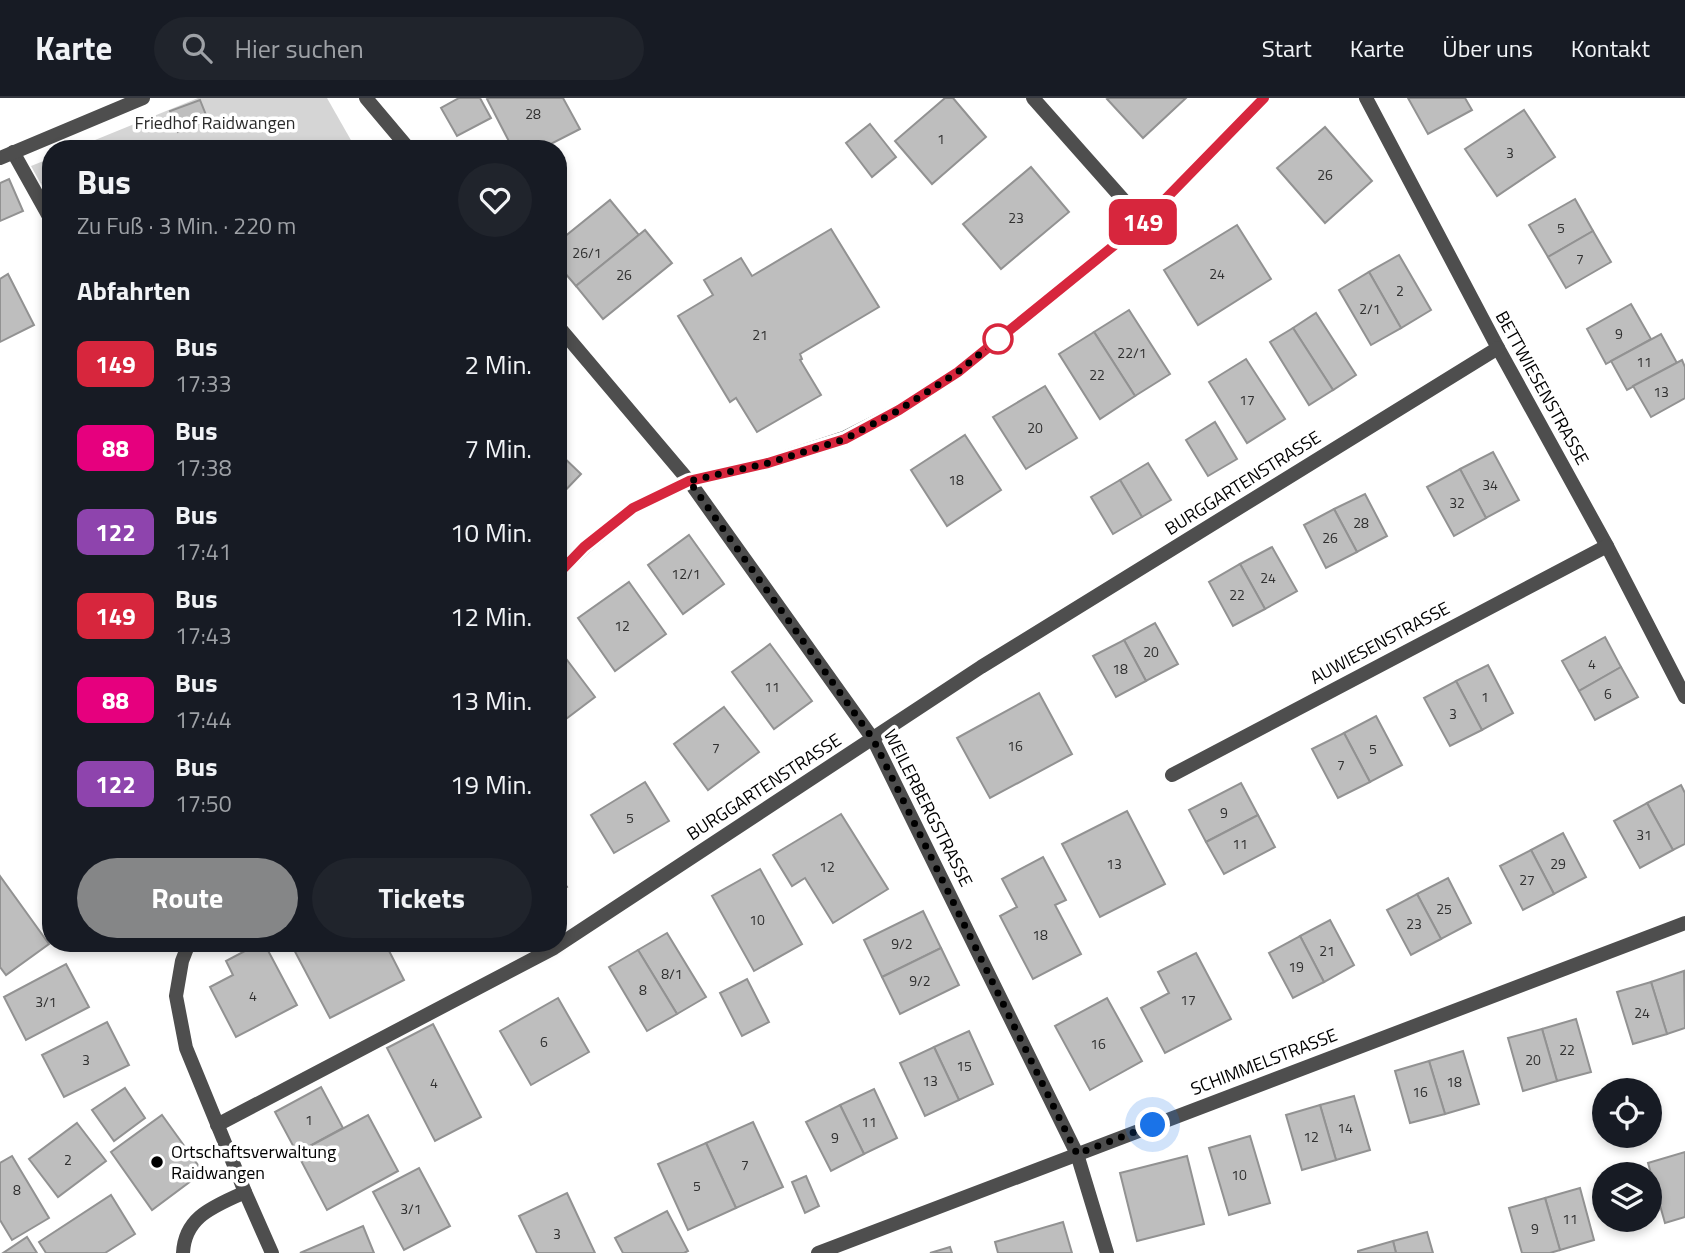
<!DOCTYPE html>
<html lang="de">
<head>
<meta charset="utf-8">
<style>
  :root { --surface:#171b24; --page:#20242c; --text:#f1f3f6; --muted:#9ea1a6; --line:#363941; --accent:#858687 }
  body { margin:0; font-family:"Titillium Web",sans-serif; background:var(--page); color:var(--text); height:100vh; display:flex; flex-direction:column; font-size:26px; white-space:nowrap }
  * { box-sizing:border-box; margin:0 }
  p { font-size:23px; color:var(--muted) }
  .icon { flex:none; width:38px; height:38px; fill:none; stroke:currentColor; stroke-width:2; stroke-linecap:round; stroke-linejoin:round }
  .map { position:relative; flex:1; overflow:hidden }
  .panel { position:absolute; left:42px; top:42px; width:525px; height:812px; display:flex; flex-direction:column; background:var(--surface); border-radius:28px; box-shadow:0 4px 10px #0003 }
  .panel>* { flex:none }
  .badge { padding:0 14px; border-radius:10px; font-size:24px; line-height:46px }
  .fabs { position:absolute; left:1592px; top:980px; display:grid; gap:14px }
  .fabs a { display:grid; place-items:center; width:70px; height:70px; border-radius:50%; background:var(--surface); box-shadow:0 4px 10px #0003; font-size:35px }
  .you { position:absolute; width:35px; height:35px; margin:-18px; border:5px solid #fff; border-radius:50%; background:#1a73e8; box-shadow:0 0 0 10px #1a73e833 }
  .map>.badge { position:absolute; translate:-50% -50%; box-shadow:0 0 0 4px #fff }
  h2 { padding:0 35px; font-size:26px; line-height:63px }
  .round { display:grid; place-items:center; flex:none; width:74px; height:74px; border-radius:37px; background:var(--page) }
  .head { display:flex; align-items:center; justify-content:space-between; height:119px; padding:0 35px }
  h1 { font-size:33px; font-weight:700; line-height:52px }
  .primary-button { display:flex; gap:14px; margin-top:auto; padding:14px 35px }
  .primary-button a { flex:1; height:80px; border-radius:42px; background:var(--accent); color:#fff; font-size:28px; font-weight:700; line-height:80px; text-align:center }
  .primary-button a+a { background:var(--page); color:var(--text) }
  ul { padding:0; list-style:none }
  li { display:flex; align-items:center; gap:21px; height:84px; padding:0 35px }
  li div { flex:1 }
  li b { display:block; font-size:26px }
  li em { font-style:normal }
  li .badge { min-width:77px; font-weight:700; text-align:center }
  header { display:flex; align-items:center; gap:42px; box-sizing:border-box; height:98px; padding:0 35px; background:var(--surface); border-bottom:2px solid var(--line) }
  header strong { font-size:33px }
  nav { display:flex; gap:38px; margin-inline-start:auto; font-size:24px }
  .search { width:490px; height:63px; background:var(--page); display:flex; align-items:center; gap:18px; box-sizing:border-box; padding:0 24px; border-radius:38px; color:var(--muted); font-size:26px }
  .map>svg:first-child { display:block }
  .green { fill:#d5d5d5 }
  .building { fill:#bebebe; stroke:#929292; stroke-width:2 }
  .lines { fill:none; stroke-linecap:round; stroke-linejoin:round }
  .service { stroke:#4e4e4e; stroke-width:14 }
  .minor { stroke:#4e4e4e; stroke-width:14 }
  .tertiary { stroke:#4e4e4e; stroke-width:14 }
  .line-casing { stroke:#fff; stroke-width:16 }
  .line { stroke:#d7263d; stroke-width:10 }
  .walk { stroke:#000; stroke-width:7; stroke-dasharray:0 12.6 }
  .stop-dot { fill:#fff; stroke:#d7263d; stroke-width:3.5 }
  .poi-dot { fill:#000; stroke:#fff; stroke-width:2.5 }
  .labels { text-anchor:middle; stroke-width:7; stroke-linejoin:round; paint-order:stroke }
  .number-label { font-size:14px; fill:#303030 }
  .park-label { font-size:18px; fill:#2c2c2c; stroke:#fff }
  .street-label { font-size:18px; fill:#000; stroke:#fff }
  .poi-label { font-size:18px; fill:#000; stroke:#fff; text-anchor:start }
</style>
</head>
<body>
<header>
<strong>Karte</strong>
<div class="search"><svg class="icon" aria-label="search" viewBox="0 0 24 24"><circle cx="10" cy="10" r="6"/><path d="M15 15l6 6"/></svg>Hier suchen</div>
<nav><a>Start</a><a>Karte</a><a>Über uns</a><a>Kontakt</a></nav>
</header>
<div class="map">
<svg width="1685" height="1155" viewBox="0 0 1685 1155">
  <rect width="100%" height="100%" fill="#fff"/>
  <!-- green -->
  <g class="green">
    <polygon points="198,0 327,0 356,51 73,51"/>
    <polygon points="51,60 51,104 31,68"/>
  </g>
  <!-- building -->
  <g class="building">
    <polygon points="459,0 480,0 491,20 457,38 441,10"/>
    <polygon points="489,0 563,0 580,31 541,51 513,51 487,1"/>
    <polygon points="945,0 953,0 986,39 932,86 895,43"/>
    <polygon points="1109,0 1186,0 1143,40 1107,1"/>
    <polygon points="1408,0 1465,0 1472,12 1428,36"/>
    <polygon points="200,2 208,22 178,34 170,13"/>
    <polygon points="1524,12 1555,59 1497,98 1465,51"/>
    <polygon points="870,26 896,59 872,79 846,45"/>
    <polygon points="1325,29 1372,83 1325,125 1277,70"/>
    <polygon points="1031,69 1069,114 1001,171 963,126"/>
    <polygon points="9,81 23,113 0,123 0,85"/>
    <polygon points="51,81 51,99 43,85"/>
    <polygon points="1575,101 1593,133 1548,159 1529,127"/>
    <polygon points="610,102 639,137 576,188 558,167 558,144"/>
    <polygon points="1237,127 1271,181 1198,227 1164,172"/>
    <polygon points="831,131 879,209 800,256 802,261 800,262 821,297 757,334 736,300 730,304 678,218 713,197 704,182 741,160 752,178"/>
    <polygon points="645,132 672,165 603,221 576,188"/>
    <polygon points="1593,133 1611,164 1566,190 1548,159"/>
    <polygon points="1399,157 1431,212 1401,230 1369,174"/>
    <polygon points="1369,174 1401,230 1371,247 1339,192"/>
    <polygon points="8,176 34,227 0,244 0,181"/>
    <polygon points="1631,206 1651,241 1606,266 1587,231"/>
    <polygon points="1129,212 1170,276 1135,298 1094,234"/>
    <polygon points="1316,215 1356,277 1333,292 1293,230"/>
    <polygon points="1293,230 1333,292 1309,307 1270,244"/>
    <polygon points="1094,234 1135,298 1100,321 1059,256"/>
    <polygon points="1661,236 1677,265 1627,292 1611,263"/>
    <polygon points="1246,261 1285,321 1247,345 1209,284"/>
    <polygon points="1682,262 1685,269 1685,300 1651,319 1633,288"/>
    <polygon points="1045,288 1077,340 1026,371 993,319"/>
    <polygon points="1215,324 1237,361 1208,378 1186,342"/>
    <polygon points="965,337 1001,392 947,428 911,372"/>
    <polygon points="558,354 581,376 558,400"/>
    <polygon points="1493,354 1519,402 1486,420 1460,371"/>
    <polygon points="1148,365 1171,402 1142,419 1120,382"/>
    <polygon points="1460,371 1486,420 1454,438 1427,389"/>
    <polygon points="1120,382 1142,419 1113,436 1091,399"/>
    <polygon points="1365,396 1387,438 1357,454 1334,411"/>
    <polygon points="1334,411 1357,454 1326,470 1304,427"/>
    <polygon points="689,437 724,486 683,516 648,467"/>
    <polygon points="1272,449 1297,493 1265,511 1240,466"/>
    <polygon points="1240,466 1265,511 1233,528 1209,484"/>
    <polygon points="629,484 666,536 615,573 578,520"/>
    <polygon points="1155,525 1178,566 1146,583 1124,542"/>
    <polygon points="1605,539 1621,569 1579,593 1562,563"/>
    <polygon points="1124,542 1146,583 1116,599 1093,558"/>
    <polygon points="770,546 812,603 774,631 732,574"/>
    <polygon points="561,554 595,599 558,627 558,556"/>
    <polygon points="1488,567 1513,615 1482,632 1456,583"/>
    <polygon points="1621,569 1638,599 1595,622 1579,593"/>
    <polygon points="1456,583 1482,632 1450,648 1424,600"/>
    <polygon points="1039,595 1072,656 990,700 957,640"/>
    <polygon points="724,609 759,654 708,692 674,646"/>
    <polygon points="1376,618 1402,667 1370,684 1344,635"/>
    <polygon points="1344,635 1370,684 1338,700 1312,651"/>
    <polygon points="645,684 669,723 614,755 591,717"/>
    <polygon points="1241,685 1258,717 1206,744 1189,712"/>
    <polygon points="1681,687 1685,695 1685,746 1673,752 1647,705"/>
    <polygon points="1647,705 1673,752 1640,770 1614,723"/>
    <polygon points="1127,713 1165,786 1100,819 1062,746"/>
    <polygon points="841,716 888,791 833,825 805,780 792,788 773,757"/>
    <polygon points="1258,717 1275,749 1224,776 1206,744"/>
    <polygon points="1563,735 1586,779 1554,796 1531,752"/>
    <polygon points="1531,752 1554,796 1523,812 1500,768"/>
    <polygon points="1043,759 1066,802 1055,807 1081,856 1033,881 1000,818 1017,809 1002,781"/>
    <polygon points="760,771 802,846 754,873 712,798"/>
    <polygon points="558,775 567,789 558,794"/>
    <polygon points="0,778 49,846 6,877 0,869"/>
    <polygon points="1448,780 1471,825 1441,841 1417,796"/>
    <polygon points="1417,796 1441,841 1411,857 1387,812"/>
    <polygon points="923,813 941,850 882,879 864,842"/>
    <polygon points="1330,822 1354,867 1324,884 1300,838"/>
    <polygon points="667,835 706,899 677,916 638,852"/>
    <polygon points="1300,838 1324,884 1293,900 1269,855"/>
    <polygon points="260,845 264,845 297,907 236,939 210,889 233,877 226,863"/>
    <polygon points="336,845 338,850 346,845 385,845 404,882 330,920 291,846"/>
    <polygon points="941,850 959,887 900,916 882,879"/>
    <polygon points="638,852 677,916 647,933 609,869"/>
    <polygon points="1196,855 1231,921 1165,955 1141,910 1169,895 1158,874"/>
    <polygon points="66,866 89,909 26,942 4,899"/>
    <polygon points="1684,873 1685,930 1667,936 1651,884"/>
    <polygon points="747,881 769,924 742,938 720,895"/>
    <polygon points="1651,884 1667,936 1633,946 1617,894"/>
    <polygon points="558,900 589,954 531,987 500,933"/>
    <polygon points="1107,900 1142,963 1090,992 1055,928"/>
    <polygon points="1576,921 1591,974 1557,983 1542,931"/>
    <polygon points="107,924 129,967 64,999 42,957"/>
    <polygon points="433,926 481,1019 435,1043 387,950"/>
    <polygon points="1542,931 1557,983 1523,993 1508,940"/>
    <polygon points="969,933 993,986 959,1002 934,949"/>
    <polygon points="934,949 959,1002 925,1018 900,965"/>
    <polygon points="1463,953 1479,1006 1445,1016 1429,963"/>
    <polygon points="1429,963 1445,1016 1410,1025 1395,973"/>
    <polygon points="321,989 343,1030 297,1055 275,1014"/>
    <polygon points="125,990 145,1020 114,1043 92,1012"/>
    <polygon points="874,991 897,1040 864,1056 840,1007"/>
    <polygon points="1354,998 1370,1052 1336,1062 1320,1007"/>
    <polygon points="840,1007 864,1056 831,1073 806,1024"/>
    <polygon points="1320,1007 1336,1062 1302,1072 1286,1017"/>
    <polygon points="162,1017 203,1074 152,1112 111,1054"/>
    <polygon points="368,1017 398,1073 327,1112 297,1055"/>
    <polygon points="753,1024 783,1089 736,1110 706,1045"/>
    <polygon points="77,1025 106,1063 58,1099 29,1061"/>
    <polygon points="1250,1038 1270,1105 1229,1117 1209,1050"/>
    <polygon points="706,1045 736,1110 688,1132 658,1066"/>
    <polygon points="1685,1054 1685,1119 1665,1125 1648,1065"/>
    <polygon points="12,1058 49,1120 12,1142 0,1122 0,1065"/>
    <polygon points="1187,1058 1204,1126 1137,1143 1120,1075"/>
    <polygon points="419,1070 450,1128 404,1152 373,1094"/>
    <polygon points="806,1078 819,1108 805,1115 792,1084"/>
    <polygon points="1580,1090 1594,1142 1560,1152 1545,1100"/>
    <polygon points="567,1095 595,1155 537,1155 519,1118"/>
    <polygon points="111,1097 135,1136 105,1155 46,1155 39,1144"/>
    <polygon points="1545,1100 1560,1152 1550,1155 1522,1155 1509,1110"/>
    <polygon points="667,1113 688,1153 684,1155 623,1155 615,1140"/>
    <polygon points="1063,1124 1072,1155 998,1155 995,1144"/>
    <polygon points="363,1128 374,1155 300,1155"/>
    <polygon points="1427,1134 1433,1155 1396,1155 1393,1143"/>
    <polygon points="27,1139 37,1155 3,1155"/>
    <polygon points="1393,1143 1396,1155 1358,1155 1358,1153"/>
    <polygon points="950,1149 952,1155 930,1155"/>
  </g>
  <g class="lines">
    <!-- service -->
    <polyline class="service" points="13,54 51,122"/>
    <!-- minor -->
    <g class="minor">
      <polyline points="366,0 409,51"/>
      <polyline points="1033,0 1143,124"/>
      <polyline points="1366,0 1498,250 1607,448 1685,599"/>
      <polyline points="0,60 143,0"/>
      <polyline points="558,228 689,383 873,641 1077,1056 1107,1155"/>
      <polyline points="1172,677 1607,448"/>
      <polyline points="217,1027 554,850 981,569 1498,250"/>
      <path d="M183,1155C185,1117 216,1108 245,1094"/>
      <polyline points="818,1155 1685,825"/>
    </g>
    <!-- tertiary -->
    <g class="tertiary">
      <polyline points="558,476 585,449 633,410 689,383 768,365 844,340 899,312 958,274 1143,124 1264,0"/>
      <polyline points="189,845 182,863 176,898 186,950 245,1094 272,1155"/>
    </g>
  </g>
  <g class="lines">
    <!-- line casing -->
    <g class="line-casing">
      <polyline id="line" points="558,476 584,449 633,410 689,383 768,365 845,341 899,312 958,274 1143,124 1264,0"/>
    </g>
    <!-- line -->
    <use href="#line" class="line"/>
    <!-- walk -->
    <polyline class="walk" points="998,241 958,274 899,312 845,341 768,365 689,383 873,641 1077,1056 1153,1027"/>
  </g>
  <!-- markers -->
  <circle class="stop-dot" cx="998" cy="241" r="14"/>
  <circle class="poi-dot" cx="157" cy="1064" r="7"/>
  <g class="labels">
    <!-- number labels -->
    <g class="number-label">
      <text x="533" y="21">28</text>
      <text x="941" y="46">1</text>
      <text x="1510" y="60">3</text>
      <text x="1325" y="82">26</text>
      <text x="1016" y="125">23</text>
      <text x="1561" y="135">5</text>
      <text x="587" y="160">26/1</text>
      <text x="1580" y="166">7</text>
      <text x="1217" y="181">24</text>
      <text x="624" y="182">26</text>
      <text x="1400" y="198">2</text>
      <text x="1370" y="216">2/1</text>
      <text x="1619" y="241">9</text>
      <text x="760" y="242">21</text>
      <text x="1132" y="260">22/1</text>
      <text x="1644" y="269">11</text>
      <text x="1097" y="282">22</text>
      <text x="1661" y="299">13</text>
      <text x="1247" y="307">17</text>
      <text x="1035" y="335">20</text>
      <text x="956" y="387">18</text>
      <text x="1490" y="392">34</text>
      <text x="1457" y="410">32</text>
      <text x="1361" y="430">28</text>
      <text x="1330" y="445">26</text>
      <text x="686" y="481">12/1</text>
      <text x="1268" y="485">24</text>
      <text x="1237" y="502">22</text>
      <text x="622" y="533">12</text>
      <text x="1151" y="559">20</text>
      <text x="1592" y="571">4</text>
      <text x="1120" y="576">18</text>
      <text x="772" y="594">11</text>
      <text x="1608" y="601">6</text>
      <text x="1485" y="604">1</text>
      <text x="1453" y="621">3</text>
      <text x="1015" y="653">16</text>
      <text x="716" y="655">7</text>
      <text x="1373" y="656">5</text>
      <text x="1341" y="672">7</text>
      <text x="1224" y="720">9</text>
      <text x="630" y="725">5</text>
      <text x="1644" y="742">31</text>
      <text x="1240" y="751">11</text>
      <text x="1114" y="771">13</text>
      <text x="1558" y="771">29</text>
      <text x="827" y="774">12</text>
      <text x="1527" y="787">27</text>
      <text x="1444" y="816">25</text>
      <text x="757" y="827">10</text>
      <text x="1414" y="831">23</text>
      <text x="1040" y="842">18</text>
      <text x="902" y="851">9/2</text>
      <text x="1327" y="858">21</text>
      <text x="1296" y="874">19</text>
      <text x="672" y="881">8/1</text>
      <text x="920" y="888">9/2</text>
      <text x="643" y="897">8</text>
      <text x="253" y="903">4</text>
      <text x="1188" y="907">17</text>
      <text x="46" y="909">3/1</text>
      <text x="1642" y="920">24</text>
      <text x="544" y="949">6</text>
      <text x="1098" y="951">16</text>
      <text x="1567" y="957">22</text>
      <text x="86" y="967">3</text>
      <text x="1533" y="967">20</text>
      <text x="964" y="973">15</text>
      <text x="930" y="988">13</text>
      <text x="1454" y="989">18</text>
      <text x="434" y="990">4</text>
      <text x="1420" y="999">16</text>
      <text x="309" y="1027">1</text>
      <text x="869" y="1029">11</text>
      <text x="1345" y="1035">14</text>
      <text x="1311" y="1044">12</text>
      <text x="835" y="1045">9</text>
      <text x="68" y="1067">2</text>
      <text x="745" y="1072">7</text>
      <text x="1239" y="1082">10</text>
      <text x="697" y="1093">5</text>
      <text x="17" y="1097">8</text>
      <text x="411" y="1116">3/1</text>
      <text x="1570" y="1126">11</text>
      <text x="1535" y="1136">9</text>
      <text x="557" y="1141">3</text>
    </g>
    <!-- park labels -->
    <g class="park-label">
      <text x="215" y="31">Friedhof Raidwangen</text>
    </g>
    <!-- street labels -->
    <g class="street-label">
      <text transform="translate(1542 290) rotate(61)" y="6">BETTWIESENSTRASSE</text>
      <text transform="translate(1243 385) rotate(-32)" y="6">BURGGARTENSTRASSE</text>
      <text transform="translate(1380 545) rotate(-28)" y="6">AUWIESENSTRASSE</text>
      <text transform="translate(764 689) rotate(-33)" y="6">BURGGARTENSTRASSE</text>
      <text transform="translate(928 710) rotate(63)" y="6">WEILERBERGSTRASSE</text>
      <text transform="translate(1264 964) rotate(-21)" y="6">SCHIMMELSTRASSE</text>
    </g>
    <!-- poi labels -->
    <g class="poi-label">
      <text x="171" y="1060">Ortschaftsverwaltung<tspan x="171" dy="21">Raidwangen</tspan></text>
    </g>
  </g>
</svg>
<div class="fabs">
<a><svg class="icon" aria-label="locate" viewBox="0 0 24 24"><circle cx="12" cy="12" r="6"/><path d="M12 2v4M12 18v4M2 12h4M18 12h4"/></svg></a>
<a><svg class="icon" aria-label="layers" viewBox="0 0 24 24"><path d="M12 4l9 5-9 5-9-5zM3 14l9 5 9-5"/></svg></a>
</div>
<div class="you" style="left:1153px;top:1027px"></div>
<b class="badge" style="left:1143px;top:124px;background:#d7263d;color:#fff">149</b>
<section class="panel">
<div class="head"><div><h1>Bus</h1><p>Zu Fuß · 3 Min. · 220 m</p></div><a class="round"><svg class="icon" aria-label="heart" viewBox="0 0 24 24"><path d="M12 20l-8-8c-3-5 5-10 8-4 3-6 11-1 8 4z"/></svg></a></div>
<h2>Abfahrten</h2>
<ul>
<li><span class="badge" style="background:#d7263d;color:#fff">149</span><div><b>Bus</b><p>17:33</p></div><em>2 Min.</em></li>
<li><span class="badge" style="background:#e6007e;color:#fff">88</span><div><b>Bus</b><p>17:38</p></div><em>7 Min.</em></li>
<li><span class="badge" style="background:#8e44ad;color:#fff">122</span><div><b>Bus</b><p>17:41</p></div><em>10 Min.</em></li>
<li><span class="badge" style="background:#d7263d;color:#fff">149</span><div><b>Bus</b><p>17:43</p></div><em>12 Min.</em></li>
<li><span class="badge" style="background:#e6007e;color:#fff">88</span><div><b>Bus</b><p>17:44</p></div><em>13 Min.</em></li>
<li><span class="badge" style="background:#8e44ad;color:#fff">122</span><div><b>Bus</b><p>17:50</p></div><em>19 Min.</em></li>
</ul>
<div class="primary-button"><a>Route</a><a>Tickets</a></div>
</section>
</div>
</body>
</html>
